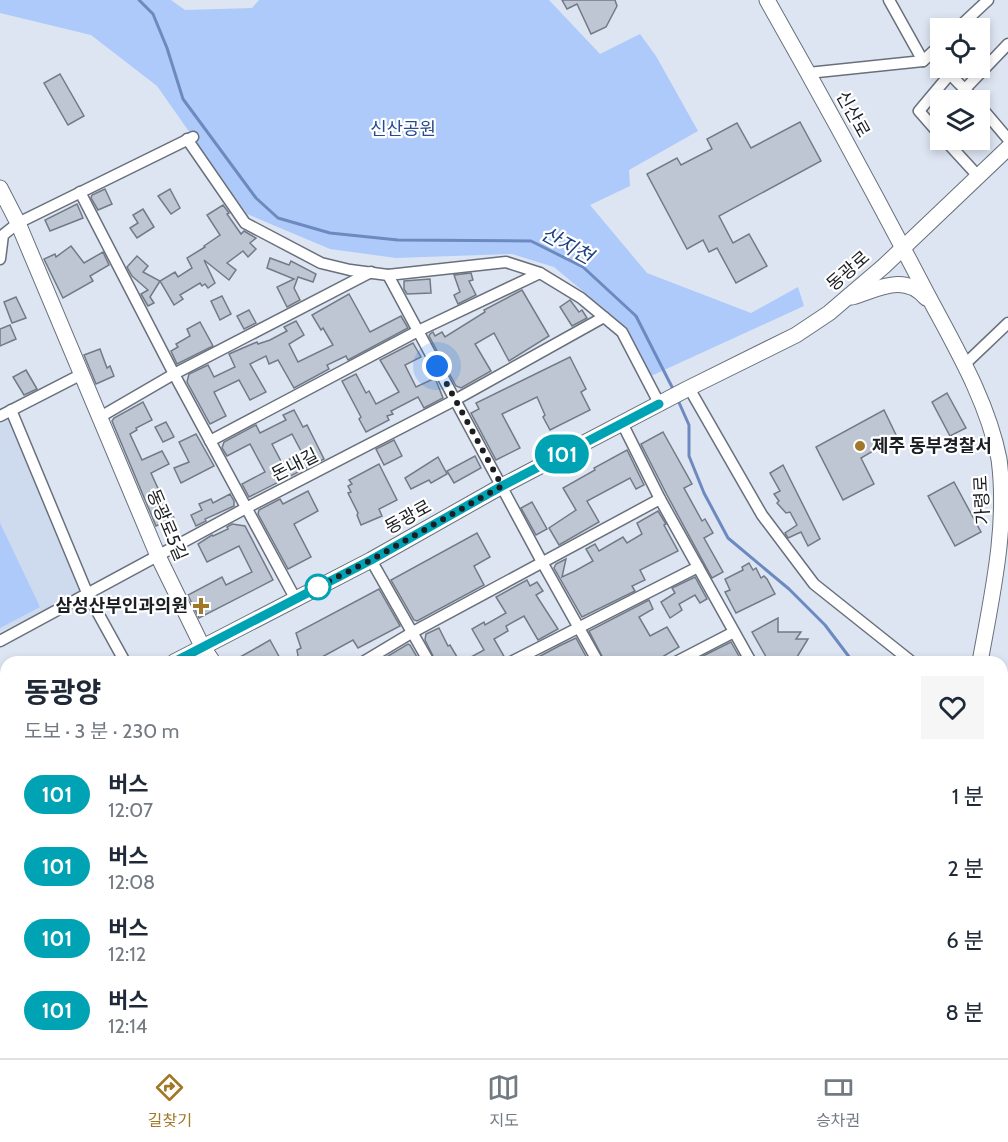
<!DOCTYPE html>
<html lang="ko">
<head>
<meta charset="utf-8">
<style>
  :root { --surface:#fff; --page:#f6f6f7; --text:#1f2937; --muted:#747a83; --line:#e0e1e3; --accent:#a17827 }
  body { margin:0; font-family:Cabin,"Noto Sans KR",sans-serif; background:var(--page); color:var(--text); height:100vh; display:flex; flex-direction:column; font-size:22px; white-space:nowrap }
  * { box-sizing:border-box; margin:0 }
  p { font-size:20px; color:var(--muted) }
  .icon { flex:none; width:33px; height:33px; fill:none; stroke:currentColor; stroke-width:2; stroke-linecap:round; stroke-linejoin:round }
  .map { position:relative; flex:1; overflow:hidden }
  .details { position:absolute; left:0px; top:656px; width:1008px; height:404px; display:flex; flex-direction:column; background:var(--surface); border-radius:18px 18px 0 0; box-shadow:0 3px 9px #0003 }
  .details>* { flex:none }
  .badge { padding:0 12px; border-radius:20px; font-size:21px; line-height:39px }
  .fabs { position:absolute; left:930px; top:18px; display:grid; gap:12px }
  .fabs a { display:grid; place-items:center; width:60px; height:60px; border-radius:0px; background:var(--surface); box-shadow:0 3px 9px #0003; font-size:30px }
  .you { position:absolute; width:30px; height:30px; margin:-15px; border:4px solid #fff; border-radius:50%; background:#1a73e8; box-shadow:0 0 0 9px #1a73e833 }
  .map>.badge { position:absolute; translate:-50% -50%; box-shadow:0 0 0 3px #fff }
  .round { display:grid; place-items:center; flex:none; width:63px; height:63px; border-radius:0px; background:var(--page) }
  .head { display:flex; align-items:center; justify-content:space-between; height:102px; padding:0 24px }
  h1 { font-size:28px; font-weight:700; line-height:45px }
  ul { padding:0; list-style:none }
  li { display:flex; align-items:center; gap:18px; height:72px; padding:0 24px }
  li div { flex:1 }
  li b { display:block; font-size:22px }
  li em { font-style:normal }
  li .badge { min-width:66px; font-weight:700; text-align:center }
  .dock { display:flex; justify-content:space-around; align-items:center; height:84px; border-top:2px solid var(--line); background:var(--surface); font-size:16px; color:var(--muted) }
  .dock a { display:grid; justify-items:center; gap:3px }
  .dock .on { color:var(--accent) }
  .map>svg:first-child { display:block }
  .built { fill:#cedaee }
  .green { fill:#adcafa }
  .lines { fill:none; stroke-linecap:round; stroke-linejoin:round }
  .stream { stroke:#6c8abf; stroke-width:3 }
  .building { fill:#bec6d3; stroke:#727a86; stroke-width:1.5; fill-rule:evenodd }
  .street-casing { stroke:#69707c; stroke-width:13 }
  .secondary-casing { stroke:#69707c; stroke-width:17 }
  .street { stroke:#fff; stroke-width:10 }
  .secondary { stroke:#fff; stroke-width:15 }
  .line-casing { stroke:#fff; stroke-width:14 }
  .line { stroke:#00a3b4; stroke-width:9 }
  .walk { stroke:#1b1e22; stroke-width:6; stroke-dasharray:0 10.8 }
  .poi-dot { fill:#a17827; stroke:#fff; stroke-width:2 }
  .stop-dot { fill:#fff; stroke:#00a3b4; stroke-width:3 }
  .labels { text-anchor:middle; stroke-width:4.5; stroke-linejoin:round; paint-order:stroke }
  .street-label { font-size:18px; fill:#1b1e22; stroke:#fff }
  .park-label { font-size:18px; fill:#284c8e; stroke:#fff }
  .poi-label { font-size:18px; font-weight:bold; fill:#1b1e22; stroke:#fff; text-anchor:start }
  .water-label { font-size:20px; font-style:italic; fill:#1f4384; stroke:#fff }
</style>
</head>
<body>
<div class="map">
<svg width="1008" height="1058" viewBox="0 0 1008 1058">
  <rect width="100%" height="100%" fill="#dde5f3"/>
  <!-- built -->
  <polygon class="built" points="8,420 80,592 0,632 0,424"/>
  <!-- green -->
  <g class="green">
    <polygon points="0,0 171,0 185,10 252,8 259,0 549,0 600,54 640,34 656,56 698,131 629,170 630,186 590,205 647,273 751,313 798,287 804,306 651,376 626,327 554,267 512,254 396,258 330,249 247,214 157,86 91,35 0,13"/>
    <polygon points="0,523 40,607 0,628"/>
  </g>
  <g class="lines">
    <!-- stream -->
    <g class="stream">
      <polyline points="139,0 153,14 167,48 183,99 256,198 278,218 330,233 398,240 531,241 583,267 636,316 673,389"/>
      <polyline points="677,398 689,425 689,456 704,493 728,538 789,589 825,625 853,662"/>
      <polyline points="1002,713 1008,710"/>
    </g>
  </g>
  <!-- building -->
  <g class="building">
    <polygon points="562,0 615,0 617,6 606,27 591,34 577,4 567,9"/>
    <polygon points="60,74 84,116 68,125 44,83"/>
    <polygon points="800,122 821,161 719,216 733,243 749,234 767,266 736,283 717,248 709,252 703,240 687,249 647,174 677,158 681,165 712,149 707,139 737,123 751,148"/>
    <polygon points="105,189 112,204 98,210 91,198 92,195"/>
    <polygon points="170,189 180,208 171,214 158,196"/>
    <polygon points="77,204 83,218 50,231 45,220"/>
    <polygon points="223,205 229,213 227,214 241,234 244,231 256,238 250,243 256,249 248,257 243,251 227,263 236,270 229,280 204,260 215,283 208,288 205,284 202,286 200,283 180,295 183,299 174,305 160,281 175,272 178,277 192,268 187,258 205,247 204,246 220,235 207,215"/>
    <polygon points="143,209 154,227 137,238 130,228 138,223 133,215"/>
    <polygon points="71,246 84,263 103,252 109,265 90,276 93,281 63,298 44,259 55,254 56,257"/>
    <polygon points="137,256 148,266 143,272 160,281 150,297 154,303 148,306 141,294 148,290 132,276 127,267"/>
    <polygon points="270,258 289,265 291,261 316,274 313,282 298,277 294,288 300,300 287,307 277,287 294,279 267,268"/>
    <polygon points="471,273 473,280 469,281 476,295 458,304 454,295 460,292 454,275"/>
    <polygon points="430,279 431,293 407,294 404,289 404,281"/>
    <polygon points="522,290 549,336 509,361 494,333 475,344 491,371 461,388 456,386 429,336 430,334 433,332 435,336 442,332 445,337 485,312 484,310"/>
    <polygon points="349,294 370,332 401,316 408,328 348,360 346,356 327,365 329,369 294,388 278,360 269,364 266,356 250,364 266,392 250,400 239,380 214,392 226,416 210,424 187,382 189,374 208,365 214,377 235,367 229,354 257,342 258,344 270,340 287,331 284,327 296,321 304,335 289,344 298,362 333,345 323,328 321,330 312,315"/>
    <polygon points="222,296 231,314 220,320 211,301"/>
    <polygon points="16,297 26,318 12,323 4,302"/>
    <polygon points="570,300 579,312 582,310 587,318 572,326 560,307"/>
    <polygon points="249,310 256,323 244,329 237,316"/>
    <polygon points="200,322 213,346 177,364 171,351 178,347 176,344 190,336 187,329"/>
    <polygon points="10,325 16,339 0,346 0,329"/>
    <polygon points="413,343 421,357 405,365 416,387 435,378 443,398 424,408 418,397 391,411 393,414 387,416 389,420 366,432 359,419 361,417 342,381 356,374 366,393 369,391 376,404 399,392 380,360"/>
    <polygon points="100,349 107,368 110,366 114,376 96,384 84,355"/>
    <polygon points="570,357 586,389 581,392 590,410 550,430 543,417 545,415 537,397 502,414 520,448 496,460 471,413 479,409 476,403"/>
    <polygon points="26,370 37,389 24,395 13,377"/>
    <polygon points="947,393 966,428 950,436 932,402"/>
    <polygon points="143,402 152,420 136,428 137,430 130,434 142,460 162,451 169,464 151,473 166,506 167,505 174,518 156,526 112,421 114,418"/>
    <path d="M294,410L303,427L307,425L324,459L249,497L242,484L265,472L250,444L227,456L222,448L224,442L256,425L260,433L286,420L283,415ZM292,434L302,453L282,463L272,444Z"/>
    <polygon points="884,410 897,437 861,458 874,484 843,500 816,447"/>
    <polygon points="166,422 174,437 163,442 155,427"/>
    <polygon points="663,432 692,484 684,488 702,521 705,519 713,533 704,538 723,572 712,578 667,495 641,444"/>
    <polygon points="196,434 214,466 181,483 174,468 189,462 179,442"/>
    <polygon points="394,440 402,456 384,465 376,449"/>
    <polygon points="627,450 644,485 636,489 630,478 587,501 599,522 559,545 549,528 576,510 563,488 595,470 594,468"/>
    <polygon points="475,456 481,468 454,483 447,471"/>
    <polygon points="438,457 447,474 431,483 429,480 411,489 405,478"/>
    <polygon points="379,464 397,500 379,509 382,516 361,525 357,515 358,513 348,493 351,492 348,486 352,484 349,480"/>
    <polygon points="783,465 820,539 808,546 801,532 788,538 785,533 797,525 790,512 786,513 777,503 779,501 774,494 780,491 770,473"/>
    <polygon points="954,482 981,532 955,546 928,496"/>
    <polygon points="308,491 318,511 294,524 311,557 288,569 258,514 259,510 280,499 283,504"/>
    <polygon points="230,494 234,501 234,506 205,519 206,521 196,526 191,515 202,510 199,504 211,499 213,503"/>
    <polygon points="532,502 547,529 536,535 521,508"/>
    <polygon points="658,511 666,524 664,525 678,551 640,570 645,580 632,586 635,591 582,617 554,568 556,564 566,559 562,577 575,571 593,561 586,549 595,544 599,551 623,537 627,543 642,534 637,523"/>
    <polygon points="232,524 245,526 273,580 199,618 188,595 222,577 226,585 252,572 239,546 207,562 198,544 212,535 213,536 228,529 227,527"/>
    <polygon points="477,533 490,557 474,566 484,585 417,621 414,620 391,580"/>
    <polygon points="749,563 753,570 756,568 761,578 764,576 767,579 775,594 736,613 725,592 730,590 725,579 743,570 742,567"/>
    <polygon points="695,577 707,599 700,603 695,595 679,604 682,610 670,618 661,602 675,593 672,588"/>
    <polygon points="527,580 530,586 537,582 543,591 536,595 558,629 538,640 524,616 506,626 508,631 494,639 505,658 504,662 462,662 484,650 472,629 484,622 485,625 506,613 496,597"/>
    <polygon points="379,589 400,626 358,648 353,640 313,662 299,662 297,650 301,648 296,633"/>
    <polygon points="649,600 653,609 639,617 650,636 667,627 679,647 654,662 605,662 589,631"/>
    <polygon points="778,618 778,632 801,632 796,639 808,639 794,662 769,662 752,632"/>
    <polygon points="439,628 448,646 450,645 460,662 436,662 425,640 426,634"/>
    <polygon points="576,638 589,662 529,662 559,646"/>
    <polygon points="270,640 282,662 231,662 258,647"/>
    <polygon points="731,642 740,658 734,662 698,662 697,659"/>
    <polygon points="408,644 410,645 420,662 378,662"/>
  </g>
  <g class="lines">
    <!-- street casing -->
    <g class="street-casing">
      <g id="street">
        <polyline points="889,0 923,61"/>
        <polyline points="958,28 988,0"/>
        <polyline points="944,68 975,100"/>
        <polyline points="808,73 923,61 940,45"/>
        <polyline points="965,89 1008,44"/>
        <polyline points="980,106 1008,139"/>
        <polyline points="940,135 919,111 950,74"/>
        <polyline points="187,139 245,223 321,263 350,270 388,275 506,262 540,273 581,298 622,332 659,403"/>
        <polyline points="945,140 978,176"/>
        <polyline points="80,192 174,374 295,598"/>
        <polyline points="0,259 3,235 18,223 193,137"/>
        <polyline points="388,275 542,562 598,662"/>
        <polyline points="964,365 1008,323"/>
        <polyline points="689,388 762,515 814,584 912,662"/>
        <polyline points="11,410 88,595 125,662"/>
        <polyline points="0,416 82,374"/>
        <polyline points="100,417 174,374 371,272"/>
        <polyline points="622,423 660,499 751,662"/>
        <polyline points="210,441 418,331 540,273"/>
        <polyline points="371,560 429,662"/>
        <polyline points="0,641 246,508 455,400 604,317"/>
        <polyline points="363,662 413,632 660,499"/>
        <polyline points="511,662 698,567"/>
        <polyline points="676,662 734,632"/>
        <polyline points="1002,687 1008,686"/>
        <polyline points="1002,783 1008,785"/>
        <polyline points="1002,844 1008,826"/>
        <polyline points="0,864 6,860"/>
        <polyline points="1002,903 1008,905"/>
        <polyline points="0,1022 6,1019"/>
        <polyline points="1002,1024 1008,1026"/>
        <polyline points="383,1053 386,1058"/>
        <polyline points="641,1053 643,1058"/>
        <polyline points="734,1053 736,1058"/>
        <polyline points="816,1053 819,1058"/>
        <polyline points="178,1058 185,1053"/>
        <polyline points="295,1058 302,1053"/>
        <polyline points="572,1058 581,1053"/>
        <polyline points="932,1058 934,1053"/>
      </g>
    </g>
    <!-- secondary casing -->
    <g class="secondary-casing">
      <g id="secondary">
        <path d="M767,0C822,97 875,194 926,292C954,345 987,399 999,459C1008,526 992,595 980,662"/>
        <polyline points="0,188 18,223 158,556 202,646 213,662"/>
        <path d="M852,297C878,289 905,273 926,298"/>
        <polyline points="174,662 371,560 502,486 689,388 796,335 829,313 884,266 1008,148"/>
        <polyline points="0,758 6,755"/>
        <polyline points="1002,969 1008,971"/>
        <polyline points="494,1053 497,1058"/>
        <polyline points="904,1053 908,1058"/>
        <polyline points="842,1058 848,1053"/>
      </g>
    </g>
    <!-- street -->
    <use href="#street" class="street"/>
    <!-- secondary -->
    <use href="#secondary" class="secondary"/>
  </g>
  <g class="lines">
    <!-- line casing -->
    <g class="line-casing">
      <polyline id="line" points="174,662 371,560 502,486 659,404"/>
    </g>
    <!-- line -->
    <use href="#line" class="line"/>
    <!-- walk -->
    <polyline class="walk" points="318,587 314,589 371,560 502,486 437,366"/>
  </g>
  <!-- markers -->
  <g class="poi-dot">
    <circle cx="860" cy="446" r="6"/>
    <path d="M198 597h6v6h6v6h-6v6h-6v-6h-6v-6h6z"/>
  </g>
  <circle class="stop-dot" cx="318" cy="587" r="12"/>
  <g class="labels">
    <!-- street labels -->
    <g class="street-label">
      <text transform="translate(853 114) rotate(61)" y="6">신산로</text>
      <text transform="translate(848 271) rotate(-41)" y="6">동광로</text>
      <text transform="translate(295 465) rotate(-27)" y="6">돈내길</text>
      <text transform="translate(982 500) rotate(-93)" y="6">가령로</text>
      <text transform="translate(408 517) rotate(-29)" y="6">동광로</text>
      <text transform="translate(167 525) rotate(67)" y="6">동광로5길</text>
    </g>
    <!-- park labels -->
    <g class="park-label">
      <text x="403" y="135">신산공원</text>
    </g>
    <!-- poi labels -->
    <g class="poi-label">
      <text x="872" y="452">제주 동부경찰서</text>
      <text x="188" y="612" text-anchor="end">삼성산부인과의원</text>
    </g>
    <!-- water labels -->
    <g class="water-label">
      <text transform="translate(567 245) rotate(29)" y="7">산지천</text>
    </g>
  </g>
</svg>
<div class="fabs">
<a><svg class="icon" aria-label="locate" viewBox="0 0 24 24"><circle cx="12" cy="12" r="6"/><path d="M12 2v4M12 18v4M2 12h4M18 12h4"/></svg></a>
<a><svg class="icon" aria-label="layers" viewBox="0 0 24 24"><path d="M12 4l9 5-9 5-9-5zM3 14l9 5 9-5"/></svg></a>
</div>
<div class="you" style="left:437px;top:366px"></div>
<b class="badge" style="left:562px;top:454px;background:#00a3b4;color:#fff">101</b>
<section class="details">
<div class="head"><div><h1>동광양</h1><p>도보 · 3 분 · 230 m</p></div><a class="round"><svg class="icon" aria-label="heart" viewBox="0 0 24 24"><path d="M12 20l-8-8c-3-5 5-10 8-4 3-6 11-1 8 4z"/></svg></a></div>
<ul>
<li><span class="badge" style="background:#00a3b4;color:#fff">101</span><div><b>버스</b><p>12:07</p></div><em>1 분</em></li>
<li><span class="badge" style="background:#00a3b4;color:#fff">101</span><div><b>버스</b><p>12:08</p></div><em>2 분</em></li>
<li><span class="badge" style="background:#00a3b4;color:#fff">101</span><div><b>버스</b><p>12:12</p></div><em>6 분</em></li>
<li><span class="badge" style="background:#00a3b4;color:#fff">101</span><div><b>버스</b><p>12:14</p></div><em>8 분</em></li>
</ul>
</section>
</div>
<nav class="dock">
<a class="on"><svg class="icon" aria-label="directions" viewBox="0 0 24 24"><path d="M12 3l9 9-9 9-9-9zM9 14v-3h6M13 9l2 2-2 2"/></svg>길찾기</a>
<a><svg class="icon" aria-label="map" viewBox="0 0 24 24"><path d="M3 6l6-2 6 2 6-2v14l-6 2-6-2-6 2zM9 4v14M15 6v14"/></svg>지도</a>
<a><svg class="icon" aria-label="tickets" viewBox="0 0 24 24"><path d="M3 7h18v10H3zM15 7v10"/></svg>승차권</a>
</nav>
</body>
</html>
